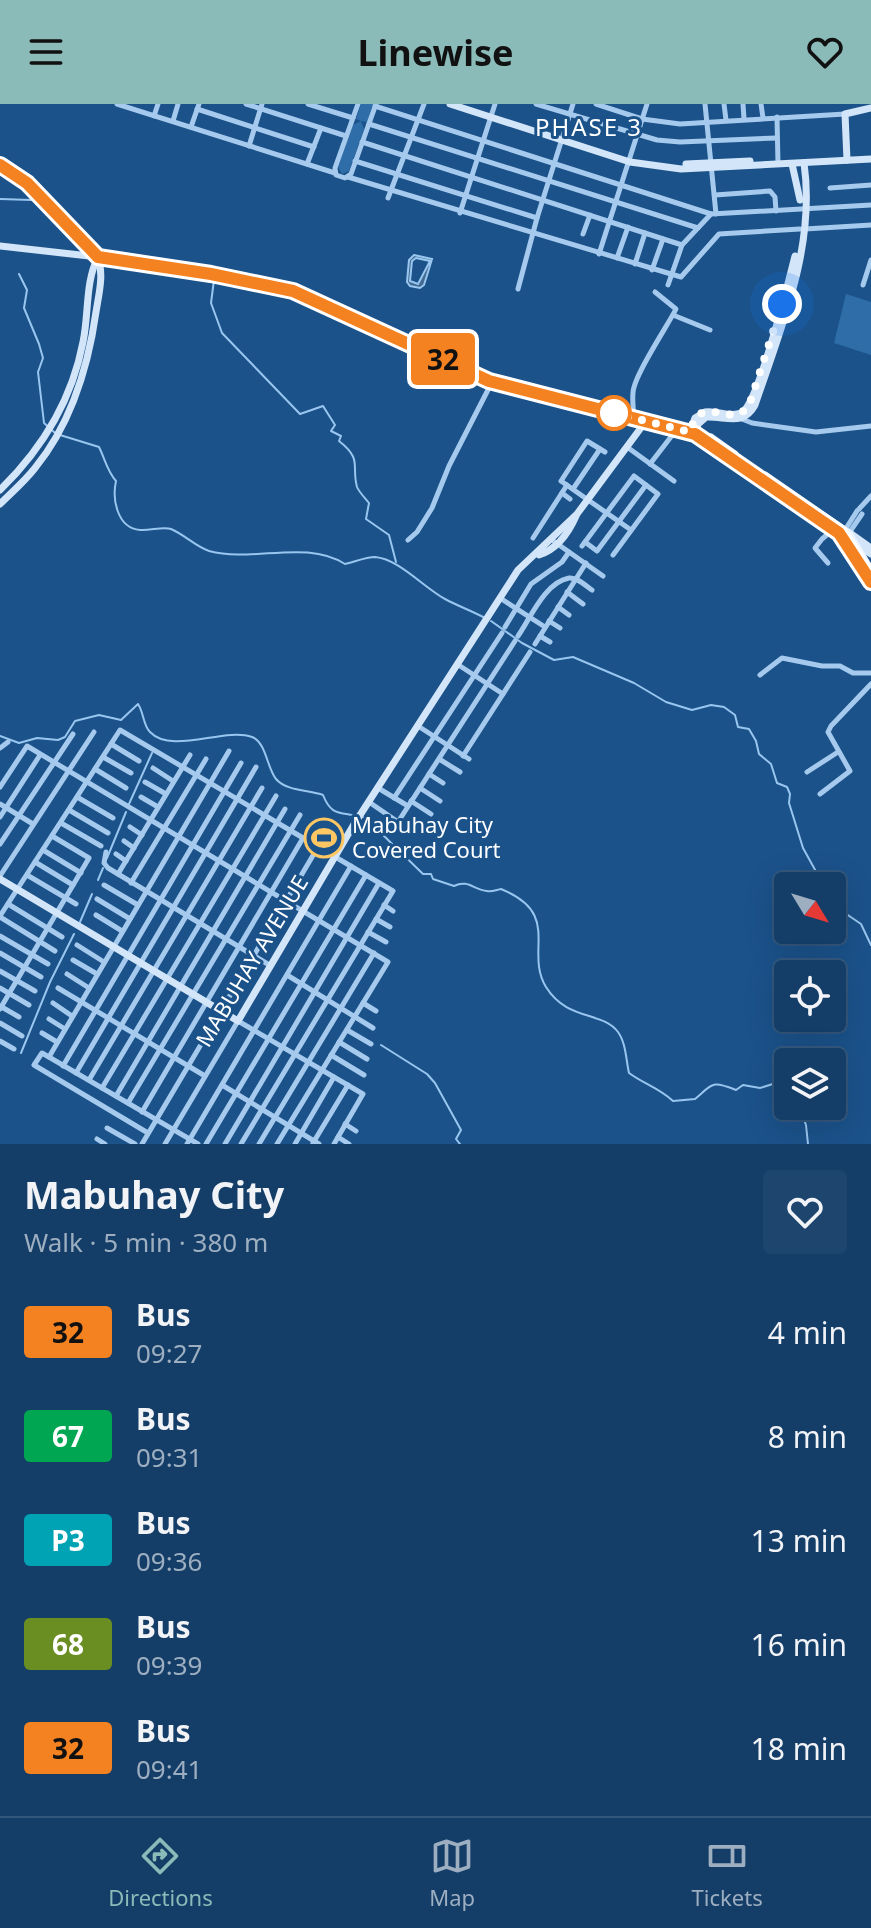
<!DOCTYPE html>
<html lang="en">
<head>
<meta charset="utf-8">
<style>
  :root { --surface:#143e68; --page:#1d456e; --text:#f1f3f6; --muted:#9daec0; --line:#33577c; --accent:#8bbbb9 }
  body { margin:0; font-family:"Noto Sans",sans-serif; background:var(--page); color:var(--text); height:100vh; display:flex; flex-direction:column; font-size:30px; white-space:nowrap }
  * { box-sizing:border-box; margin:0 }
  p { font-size:26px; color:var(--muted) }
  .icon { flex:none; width:44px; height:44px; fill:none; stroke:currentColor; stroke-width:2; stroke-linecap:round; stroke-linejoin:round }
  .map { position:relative; height:1040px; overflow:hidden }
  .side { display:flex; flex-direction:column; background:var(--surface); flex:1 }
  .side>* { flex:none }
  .badge { padding:0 16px; border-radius:6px; font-size:28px; line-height:52px }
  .needle { width:52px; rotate:128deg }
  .tools { position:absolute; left:774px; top:768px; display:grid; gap:16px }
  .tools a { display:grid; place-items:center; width:72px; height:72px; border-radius:8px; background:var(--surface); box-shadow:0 8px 32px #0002,0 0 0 2px var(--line); font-size:40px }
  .you { position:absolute; width:40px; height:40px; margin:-20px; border:6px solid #fff; border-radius:50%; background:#1a73e8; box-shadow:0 0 0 12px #1a73e833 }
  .map>.badge { position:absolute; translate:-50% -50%; box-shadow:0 0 0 4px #fff }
  .round { display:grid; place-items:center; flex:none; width:84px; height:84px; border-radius:8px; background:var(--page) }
  .summary { display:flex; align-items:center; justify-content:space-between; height:136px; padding:0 24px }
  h1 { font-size:38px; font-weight:700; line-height:60px }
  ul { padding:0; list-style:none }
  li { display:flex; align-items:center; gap:24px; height:104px; padding:0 24px }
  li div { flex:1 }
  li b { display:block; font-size:30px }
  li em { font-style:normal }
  li .badge { min-width:88px; font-weight:700; text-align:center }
  header { display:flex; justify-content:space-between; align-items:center; height:104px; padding:0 24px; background:var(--accent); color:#111; font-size:36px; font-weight:700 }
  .dock { display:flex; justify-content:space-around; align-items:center; height:112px; border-top:2px solid var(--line); background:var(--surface); font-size:22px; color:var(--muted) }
  .dock a { display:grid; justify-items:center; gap:4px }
  .dock .current { color:var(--accent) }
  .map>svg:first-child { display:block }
  .green { fill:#2e6da8 }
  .water { fill:#426a92; stroke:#99c6ef; stroke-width:2; fill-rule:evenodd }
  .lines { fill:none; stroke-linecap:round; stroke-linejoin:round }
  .stream { stroke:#99c6ef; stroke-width:2 }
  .street { stroke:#a6caed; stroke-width:5 }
  .secondary { stroke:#d2e5f9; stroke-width:7 }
  .primary { stroke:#ebf4ff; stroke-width:7 }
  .line-casing { stroke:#fff; stroke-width:18 }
  .line { stroke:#f58220; stroke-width:12 }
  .walk { stroke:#fff; stroke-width:8; stroke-dasharray:0 14.4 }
  .stop-dot { fill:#fff; stroke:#f58220; stroke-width:4 }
  .labels { text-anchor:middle; stroke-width:6; stroke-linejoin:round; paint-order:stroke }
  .poi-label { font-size:22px; fill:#fff; stroke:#1b528a; text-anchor:start }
  .street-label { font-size:22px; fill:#fff; stroke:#1b528a }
  .neighbourhood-label { font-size:24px; letter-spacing:2px; fill:#fff; stroke:#1b528a }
</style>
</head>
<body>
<header><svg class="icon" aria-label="menu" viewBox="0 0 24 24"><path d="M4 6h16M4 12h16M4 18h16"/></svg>Linewise<svg class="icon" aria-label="heart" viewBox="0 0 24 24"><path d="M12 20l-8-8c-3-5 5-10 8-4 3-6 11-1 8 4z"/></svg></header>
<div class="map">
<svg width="871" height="1040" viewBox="0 0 871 1040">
  <rect width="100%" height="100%" fill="#1b528a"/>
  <!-- green -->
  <g class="green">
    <polygon points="361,0 373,0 367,18 361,17 364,25 349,67 342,70 338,63 353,21 361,17 356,15"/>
    <polygon points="846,190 871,198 871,251 834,239"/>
  </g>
  <!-- water -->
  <path class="water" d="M414,151L432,155L424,181L420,184L410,182L407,178L409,156ZM416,154L430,157L418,180L410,177L412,157Z"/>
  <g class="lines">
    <!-- stream -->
    <g class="stream">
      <polyline points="0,95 32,96"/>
      <polyline points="19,170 27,186 24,204 39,240 43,254 38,268 44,319 55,329"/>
      <path d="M214,176L211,199L222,229L300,310L323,302L335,321L331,327L341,332L339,337C363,356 351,361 357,383C359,388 365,394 369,399L366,415L389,431L396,458"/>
      <path d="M60,331L99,343C105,355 107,367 116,377C112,395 117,424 140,426C150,427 163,422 171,425C185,431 195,442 209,447C253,459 305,435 345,460C354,458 366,453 375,453C399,455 423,483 445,495C458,502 472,507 485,514"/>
      <polyline points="491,517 522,539 554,556 573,553 634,579 666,598 692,606 711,601 724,603 735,611 738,623 749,625 756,637 759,650 771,660 777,679 787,683 790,690 789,699 803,744 824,782"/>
      <path d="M0,632L19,639L37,634L58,636L65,633L75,617L99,611L121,616L138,600C144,609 143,621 150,628C172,651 224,623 252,633C266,638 267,664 276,675C286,687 309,686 323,691C331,711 338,708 357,712"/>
      <polyline points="129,700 152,649"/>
      <path d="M363,713L381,725L383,731L423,770H431L433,775L454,782C468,775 474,786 487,787C491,788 496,786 501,785C563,810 524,847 546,883C567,917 602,907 618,928C626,939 626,956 629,969C644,980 659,984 673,997L695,995C713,980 711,976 736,986L743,981L760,984L776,979L788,988"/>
      <polyline points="107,754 126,708"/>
      <polyline points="98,776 103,764"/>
      <polyline points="832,795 836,803 861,820 871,841"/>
      <polyline points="80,818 92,790"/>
      <polyline points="381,941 427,970 435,979 461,1026 456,1035 460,1040"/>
      <polyline points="21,949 50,878 74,830"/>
      <polyline points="799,1002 806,1021 808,1040"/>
    </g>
    <!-- street -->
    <g class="street">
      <polyline points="117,0 335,69"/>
      <polyline points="246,0 346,32"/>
      <polyline points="308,0 353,14"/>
      <polyline points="358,0 335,64 336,71 345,74 351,70 376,0"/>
      <polyline points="536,0 657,36 680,38 777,34"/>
      <polyline points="596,0 642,15 680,20 845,10"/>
      <polyline points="705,0 716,110"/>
      <polyline points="724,0 726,16"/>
      <polyline points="743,0 744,15"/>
      <polyline points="761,0 763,14"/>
      <polyline points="375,2 711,110 871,101"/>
      <polyline points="197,5 314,43"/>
      <polyline points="154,12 158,0"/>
      <polyline points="777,13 778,60"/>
      <polyline points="173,17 178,0"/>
      <polyline points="369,20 698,124"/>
      <polyline points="191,23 199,0"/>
      <polyline points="362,38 682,141"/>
      <polyline points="249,42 262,0"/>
      <polyline points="355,57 537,114"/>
      <polyline points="307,60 321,24"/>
      <polyline points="348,73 681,173 719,130 800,125"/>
      <polyline points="830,84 871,81"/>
      <polyline points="715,91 770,87 775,93 776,107"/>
      <polyline points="388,94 424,0"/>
      <polyline points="460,109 495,0"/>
      <polyline points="805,125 871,121"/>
      <polyline points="583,130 590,111"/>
      <polyline points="599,150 647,0"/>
      <polyline points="617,154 628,123"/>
      <polyline points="635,160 645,129"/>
      <polyline points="652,166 663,135"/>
      <polyline points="668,181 682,141 711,110"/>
      <polyline points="863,181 871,156"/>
      <polyline points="518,185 537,114 573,0"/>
      <polyline points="673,211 710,226"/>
      <polyline points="741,311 742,315 752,319 816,328 871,322"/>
      <path d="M633,313C634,304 632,297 633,289C633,273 668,221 676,205L655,188"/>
      <polyline points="627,343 674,377"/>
      <polyline points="605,348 587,337 561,377 631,426"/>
      <polyline points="650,360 677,325"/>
      <polyline points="573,385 600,345"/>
      <polyline points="562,389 570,395"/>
      <polyline points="859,405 871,392"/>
      <polyline points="845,426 857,407"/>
      <polyline points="849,429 862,410"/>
      <polyline points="533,434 567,381"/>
      <polyline points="408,436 417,428 432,404 449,362 492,278"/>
      <polyline points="552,436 603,472"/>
      <polyline points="585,438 597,447 646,381"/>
      <polyline points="582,442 634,372 658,390 613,451"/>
      <polyline points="828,459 815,444 822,435 834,425"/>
      <polyline points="567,488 583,500"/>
      <polyline points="500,494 545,523"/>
      <polyline points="558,503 569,511"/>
      <polyline points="549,517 560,524"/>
      <polyline points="505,523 531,480 562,458 569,448"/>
      <path d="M518,532C530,515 545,478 569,474C577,473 586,482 592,486"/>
      <polyline points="540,532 550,538"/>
      <polyline points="535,540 586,459"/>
      <polyline points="457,560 503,590"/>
      <polyline points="760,571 782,554 822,562 840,562 853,569 871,569"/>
      <polyline points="418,622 469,655"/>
      <polyline points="111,640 139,657"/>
      <polyline points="0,644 8,638"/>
      <polyline points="463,652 530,548"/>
      <polyline points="103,653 131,669"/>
      <polyline points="439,655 460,668"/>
      <polyline points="153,664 173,677"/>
      <polyline points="95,665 126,684"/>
      <polyline points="807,668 838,648"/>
      <polyline points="429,670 443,679"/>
      <polyline points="145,678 166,690"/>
      <polyline points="0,683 27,642 388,858 277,1040"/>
      <polyline points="378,684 408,702"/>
      <polyline points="420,684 440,697"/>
      <polyline points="820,690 850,667 828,628 831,622 871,580"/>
      <polyline points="77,693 113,714"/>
      <polyline points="141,693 158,703"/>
      <polyline points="394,694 502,529"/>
      <polyline points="411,697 431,710"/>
      <polyline points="369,698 398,718 515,537"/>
      <polyline points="0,700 33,720"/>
      <polyline points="69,706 108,729"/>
      <polyline points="0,713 40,651"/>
      <polyline points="61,719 101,742"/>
      <polyline points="130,723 142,731"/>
      <polyline points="124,737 134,744"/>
      <polyline points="0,740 73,630"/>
      <polyline points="43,746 81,769"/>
      <polyline points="106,748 104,759 108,764 271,862"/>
      <polyline points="116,750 126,757"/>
      <polyline points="35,758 73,781"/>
      <polyline points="118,770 190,651"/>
      <polyline points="27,771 76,800"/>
      <polyline points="0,772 94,628"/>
      <polyline points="131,779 206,655"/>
      <polyline points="104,781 138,801"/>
      <polyline points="97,795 130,815"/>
      <polyline points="8,800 62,833"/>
      <polyline points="384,801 393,807"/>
      <polyline points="96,811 122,827"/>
      <polyline points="0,812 120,626 393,787 241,1040"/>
      <polyline points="0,813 55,847"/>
      <polyline points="376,815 390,823"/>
      <polyline points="368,828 386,838"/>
      <polyline points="0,832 48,860"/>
      <polyline points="77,841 104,858"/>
      <polyline points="0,849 41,873"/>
      <polyline points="73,856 97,870"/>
      <polyline points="0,867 35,887"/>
      <polyline points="67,870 89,884"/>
      <polyline points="287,871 373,924"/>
      <polyline points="0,884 29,901"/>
      <polyline points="58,884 205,972"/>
      <polyline points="53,899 72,912"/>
      <polyline points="363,899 376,907"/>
      <polyline points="0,902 19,913"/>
      <polyline points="0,905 89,754 52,732"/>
      <polyline points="49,915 65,925"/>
      <polyline points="0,919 22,932"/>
      <polyline points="347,926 371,940"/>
      <polyline points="42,929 57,938"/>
      <polyline points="0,937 14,945"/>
      <polyline points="339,938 367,955"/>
      <polyline points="331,951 364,971"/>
      <polyline points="49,953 229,647"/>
      <polyline points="63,962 241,659"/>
      <polyline points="76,969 256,663"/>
      <polyline points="89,976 262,684"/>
      <polyline points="222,981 319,1040"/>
      <polyline points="102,984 276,692"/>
      <polyline points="116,992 285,705"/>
      <polyline points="128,999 300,711"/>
      <polyline points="142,1008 303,734"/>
      <polyline points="345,1020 356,1027"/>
      <polyline points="107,1024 135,1040"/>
      <polyline points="148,1029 34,961 42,949 198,1040"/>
      <polyline points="338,1033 349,1040"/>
      <polyline points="97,1035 105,1040"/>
      <polyline points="313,1039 348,981"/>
      <polyline points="142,1040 318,743"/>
      <polyline points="165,1040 238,917 363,990 334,1040"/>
      <polyline points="187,1040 351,762"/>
      <polyline points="206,1040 366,771"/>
      <polyline points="225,1040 379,779"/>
      <polyline points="259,1040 374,849"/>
      <polyline points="295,1040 334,973"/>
    </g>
    <!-- secondary -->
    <g class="secondary">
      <polyline points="450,0 630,58 681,65 871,55"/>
      <polyline points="847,56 845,10 871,4"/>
      <polyline points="686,60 750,57"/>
      <polyline points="792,60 800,96"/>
      <polyline points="0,142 98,153"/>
      <path d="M690,328L695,314L705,308C717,306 730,314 741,309C758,301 789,176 795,152"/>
      <path d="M695,330L698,320L706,313C726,312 743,323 755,301C781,224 816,142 804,59"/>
      <path d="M0,386C42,345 72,296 83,238C89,210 85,178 98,153"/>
      <path d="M0,400C12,388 25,377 35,364C71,320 88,264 96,208C99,189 104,171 98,153"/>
      <polyline points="850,429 871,444"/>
      <polyline points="856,441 871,450"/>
      <path d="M539,451C557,445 569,428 576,412"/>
      <polyline points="0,775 238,917 353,722 518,466 577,410 646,317"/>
    </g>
    <!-- primary -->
    <g class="primary">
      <polyline points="0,61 27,79 98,153 211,170 293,187 489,277 695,330 839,429 871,478"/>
      <polyline points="697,330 711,333 735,350"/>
      <polyline points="765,371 849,429 871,466"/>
    </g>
  </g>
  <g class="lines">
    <!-- line casing -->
    <g class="line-casing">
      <polyline id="line" points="0,61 27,79 98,153 211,170 293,187 489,277 695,330 839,429 871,478"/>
    </g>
    <!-- line -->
    <use href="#line" class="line"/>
    <!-- walk -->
    <path class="walk" d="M614,309L690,328C699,294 717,314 740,310L749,302L782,200"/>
  </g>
  <!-- icons -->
  <defs>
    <g id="stadium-ring" transform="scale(2)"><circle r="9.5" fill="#1b528a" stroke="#fec763" stroke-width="1.5"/><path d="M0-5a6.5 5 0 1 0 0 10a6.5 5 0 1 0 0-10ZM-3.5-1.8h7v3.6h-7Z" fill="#fec763"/></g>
  </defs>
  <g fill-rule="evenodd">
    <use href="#stadium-ring" x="324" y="734"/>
  </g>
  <!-- markers -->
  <circle class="stop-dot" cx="614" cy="309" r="16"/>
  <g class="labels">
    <!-- poi labels -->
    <g class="poi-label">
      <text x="352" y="729">Mabuhay City<tspan x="352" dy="25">Covered Court</tspan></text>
    </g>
    <!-- street labels -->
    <g class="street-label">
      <text transform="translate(252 857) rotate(-59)" y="8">MABUHAY AVENUE</text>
    </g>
    <!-- neighbourhood labels -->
    <g class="neighbourhood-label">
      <text x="589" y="32">PHASE 3</text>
    </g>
  </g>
</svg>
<div class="tools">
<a><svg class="needle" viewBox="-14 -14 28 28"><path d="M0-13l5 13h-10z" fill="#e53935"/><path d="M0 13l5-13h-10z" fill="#9daec0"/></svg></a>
<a><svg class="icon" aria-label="locate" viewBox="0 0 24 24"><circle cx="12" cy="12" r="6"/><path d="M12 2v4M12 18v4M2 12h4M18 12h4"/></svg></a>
<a><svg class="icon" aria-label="layers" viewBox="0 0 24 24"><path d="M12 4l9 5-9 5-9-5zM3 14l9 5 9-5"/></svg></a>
</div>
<div class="you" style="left:782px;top:200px"></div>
<b class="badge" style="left:443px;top:255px;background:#f58220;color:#111">32</b>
</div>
<section class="side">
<div class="summary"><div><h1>Mabuhay City</h1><p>Walk · 5 min · 380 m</p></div><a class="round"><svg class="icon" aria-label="heart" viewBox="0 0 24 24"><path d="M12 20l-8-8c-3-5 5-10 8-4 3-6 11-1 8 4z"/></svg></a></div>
<ul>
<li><span class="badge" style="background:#f58220;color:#111">32</span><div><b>Bus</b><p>09:27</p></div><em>4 min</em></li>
<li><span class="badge" style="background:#00a651;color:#fff">67</span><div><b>Bus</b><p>09:31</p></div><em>8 min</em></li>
<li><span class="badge" style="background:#00a3b4;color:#fff">P3</span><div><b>Bus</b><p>09:36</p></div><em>13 min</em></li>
<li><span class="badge" style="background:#6b8e23;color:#fff">68</span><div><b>Bus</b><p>09:39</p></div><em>16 min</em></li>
<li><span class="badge" style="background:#f58220;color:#111">32</span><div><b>Bus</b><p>09:41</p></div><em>18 min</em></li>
</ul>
</section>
<nav class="dock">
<a class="current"><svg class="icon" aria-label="directions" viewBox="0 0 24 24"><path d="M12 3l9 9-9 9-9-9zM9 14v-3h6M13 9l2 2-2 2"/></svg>Directions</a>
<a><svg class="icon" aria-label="map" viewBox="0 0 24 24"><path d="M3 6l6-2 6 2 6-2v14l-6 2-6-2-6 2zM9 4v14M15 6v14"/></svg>Map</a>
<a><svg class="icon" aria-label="tickets" viewBox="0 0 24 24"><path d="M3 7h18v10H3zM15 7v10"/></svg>Tickets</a>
</nav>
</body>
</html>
